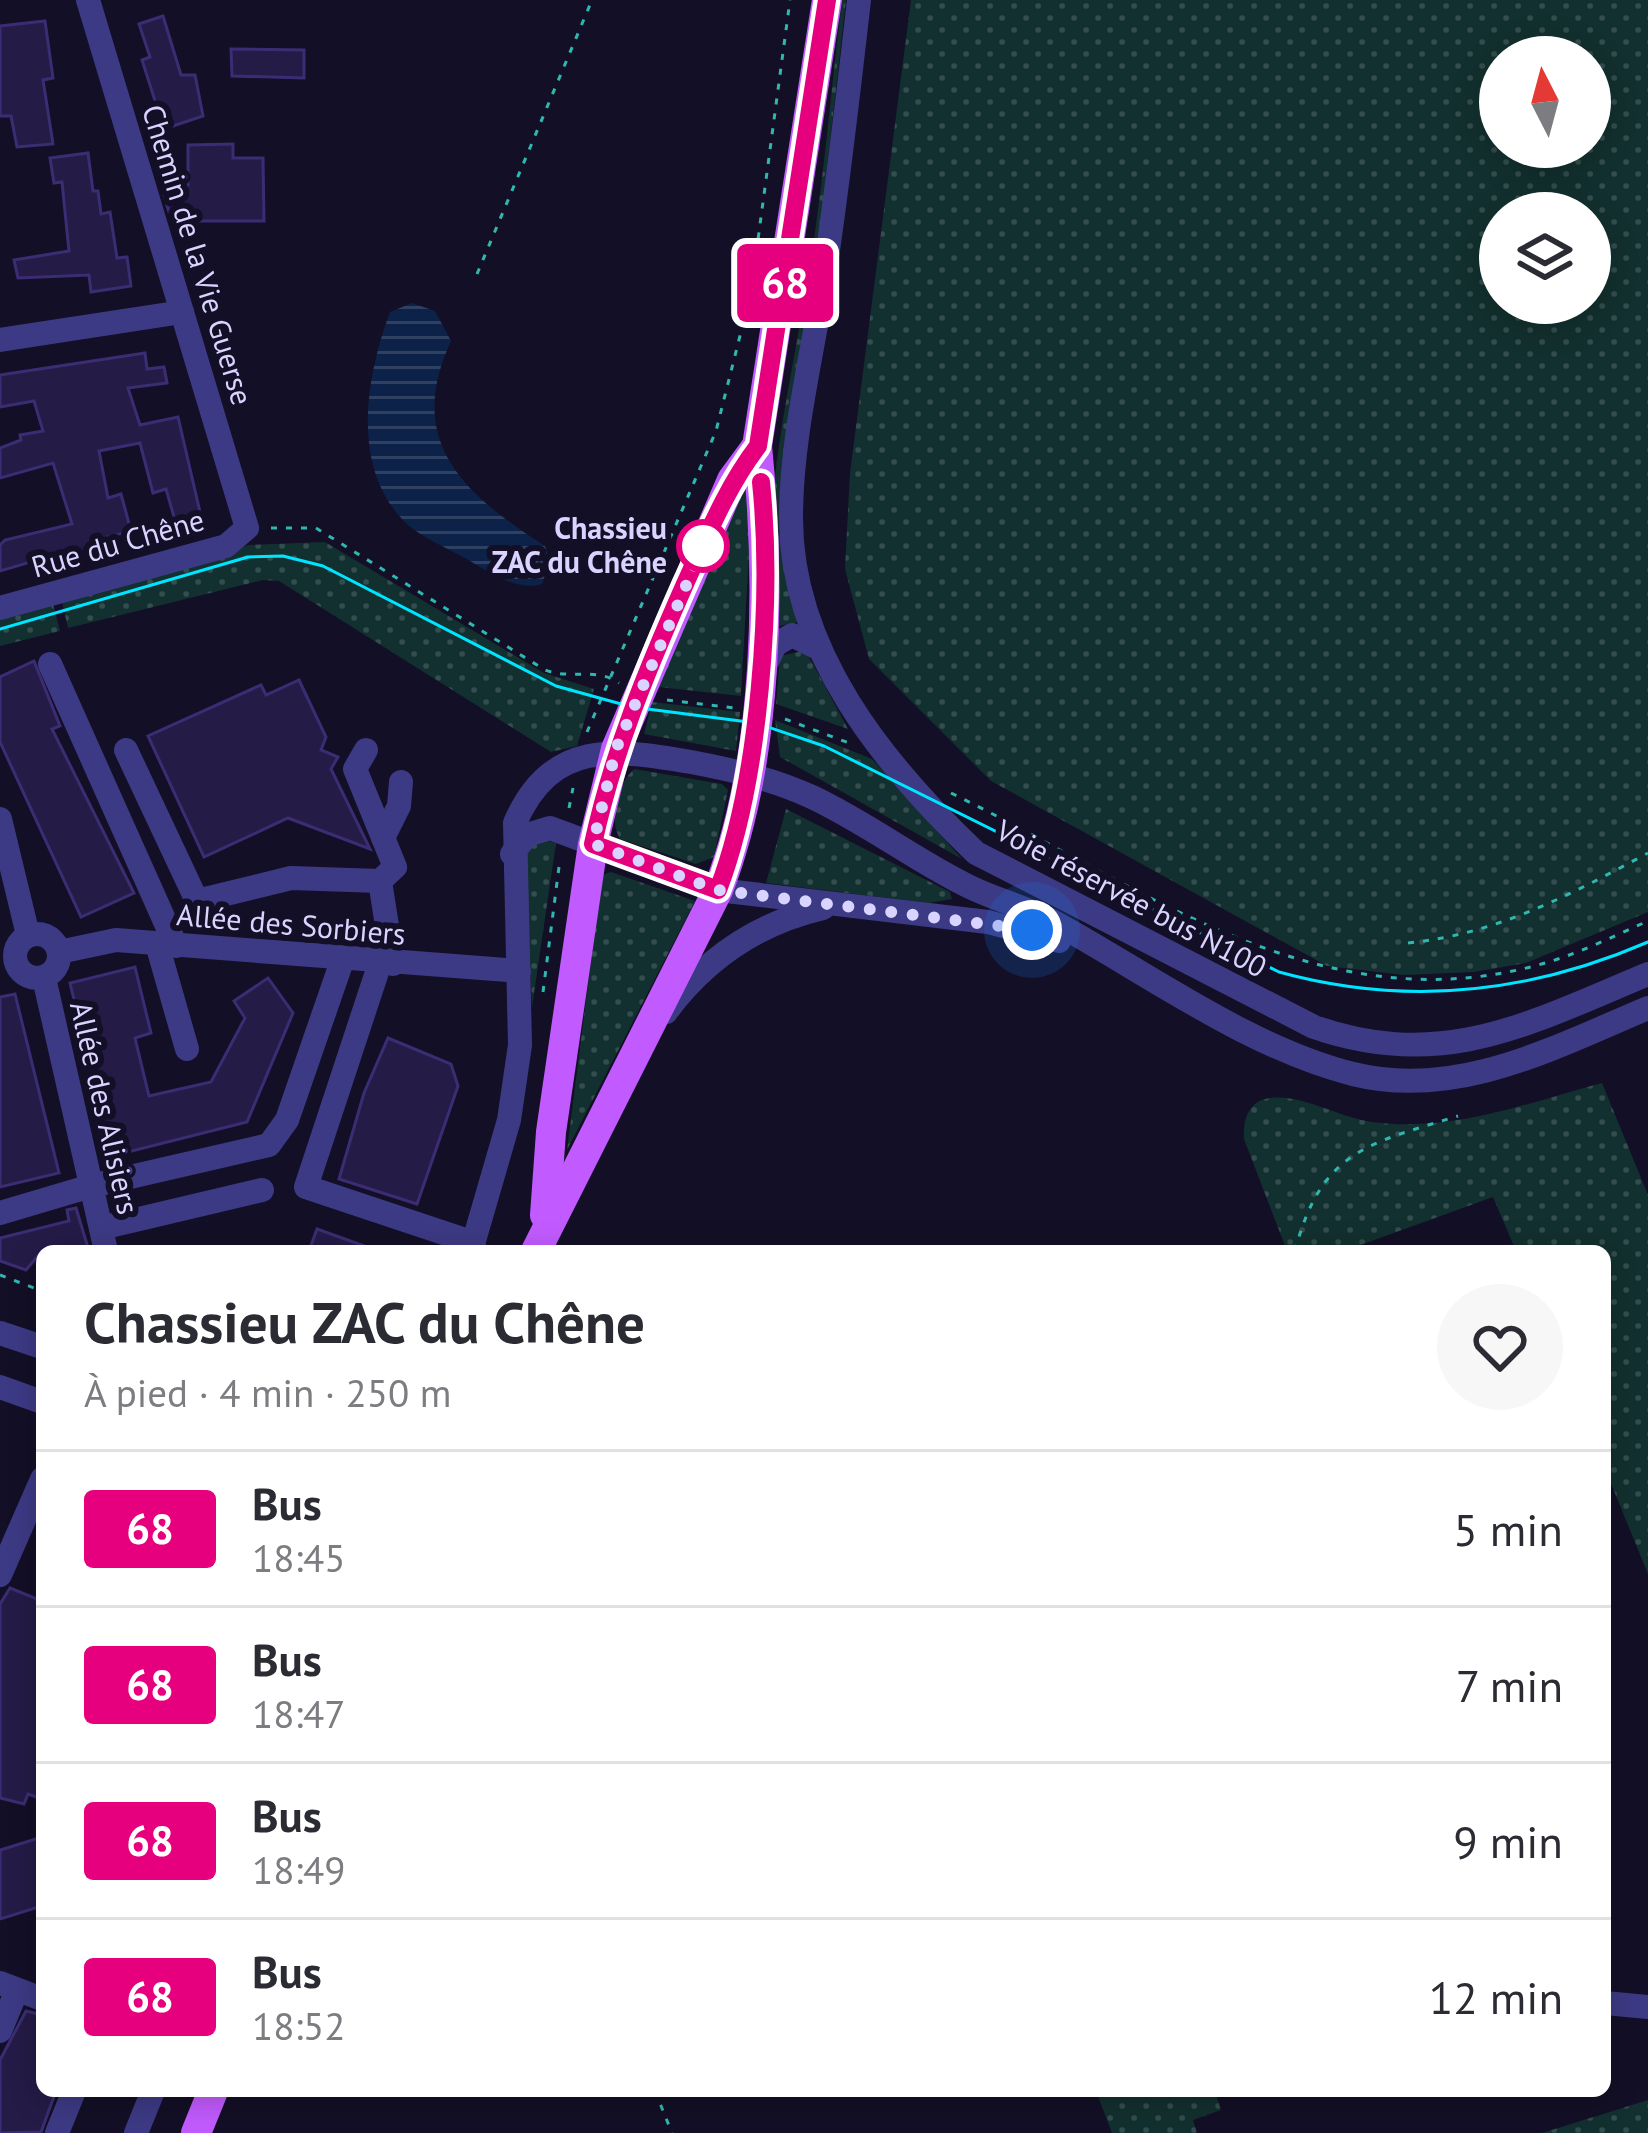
<!DOCTYPE html>
<html lang="fr">
<head>
<meta charset="utf-8">
<style>
  :root { --surface:#fff; --page:#f7f7f7; --text:#2b2b33; --muted:#7c7c81; --line:#e1e1e2 }
  body { margin:0; font-family:"PT Sans",sans-serif; background:var(--page); color:var(--text); height:100vh; display:flex; flex-direction:column; font-size:45px; white-space:nowrap }
  * { box-sizing:border-box; margin:0 }
  p { font-size:39px; color:var(--muted) }
  .icon { flex:none; width:66px; height:66px; fill:none; stroke:currentColor; stroke-width:2; stroke-linecap:round; stroke-linejoin:round }
  .map { position:relative; flex:1; overflow:hidden }
  .sheet { position:absolute; left:36px; top:1245px; width:1575px; height:852px; display:flex; flex-direction:column; background:var(--surface); border-radius:18px; box-shadow:0 6px 30px #0003 }
  .sheet>* { flex:none }
  .badge { padding:0 24px; border-radius:9px; font-size:42px; line-height:78px }
  .needle { width:78px; rotate:354deg }
  .controls { position:absolute; left:1479px; top:36px; display:grid; gap:24px }
  .controls a { display:grid; place-items:center; width:132px; height:132px; border-radius:50%; background:var(--surface); box-shadow:0 6px 30px #0003; font-size:60px }
  .you { position:absolute; width:60px; height:60px; margin:-30px; border:9px solid #fff; border-radius:50%; background:#1a73e8; box-shadow:0 0 0 18px #1a73e833 }
  .map>.badge { position:absolute; translate:-50% -50%; box-shadow:0 0 0 6px #fff }
  .round { display:grid; place-items:center; flex:none; width:126px; height:126px; border-radius:63px; background:var(--page) }
  .overview { display:flex; align-items:center; justify-content:space-between; height:204px; padding:0 48px }
  h1 { font-size:57px; font-weight:800; line-height:90px }
  ul { padding:0; list-style:none }
  li { display:flex; align-items:center; gap:36px; height:156px; padding:0 48px; border-top:3px solid var(--line) }
  li div { flex:1 }
  li b { display:block; font-size:45px }
  li em { font-style:normal }
  li .badge { min-width:132px; font-weight:700; text-align:center }
  .map>svg:first-child { display:block }
  .grass { fill:url(#grass-dots); fill-rule:evenodd }
  .water { fill:url(#water-rules) }
  .building { fill:#241b47; stroke:#3b2d73; stroke-width:3 }
  .lines { fill:none; stroke-linecap:round; stroke-linejoin:round }
  .path { stroke:#2fb8b0; stroke-width:3; stroke-dasharray:6 9; stroke-linecap:butt }
  .minor { stroke:#3d3a85; stroke-width:24 }
  .major { stroke:#c25bff; stroke-width:30 }
  .tram { stroke:#00e5ff; stroke-width:3 }
  .line-casing { stroke:#fff; stroke-width:27 }
  .line { stroke:#e6007e; stroke-width:18 }
  .walk { stroke:#d9d4ff; stroke-width:12; stroke-dasharray:0 21.6 }
  .stop-dot { fill:#fff; stroke:#e6007e; stroke-width:6 }
  .labels { text-anchor:middle; stroke-width:12; stroke-linejoin:round; paint-order:stroke }
  .street-label { font-size:30px; fill:#d9d4ff; stroke:#130f26 }
  .stop-label { font-size:30px; font-weight:bold; fill:#d9d4ff; stroke:#130f26; text-anchor:end }
</style>
</head>
<body>
<div class="map">
<svg width="1648" height="2133" viewBox="0 0 1648 2133">
  <defs>
    <pattern id="grass-dots" width="8" height="8" patternUnits="userSpaceOnUse" patternTransform="scale(3)"><rect width="8" height="8" fill="#12302f"/><path d="M2 2h.1M6 6h.1" fill="none" stroke="#344d4e" stroke-width="1.8" stroke-linecap="round"/></pattern>
    <pattern id="water-rules" width="6" height="5" patternUnits="userSpaceOnUse" patternTransform="scale(3)"><rect width="6" height="5" fill="#0c2248"/><path d="M0 2.5h6" fill="none" stroke="#2f4163"/></pattern>
  </defs>
  <rect width="100%" height="100%" fill="#130f26"/>
  <!-- grass -->
  <g class="grass">
    <path d="M842,0H846L820,231L782,471L780,531L798,622L775,627C757,500 795,372 813,246C825,164 832,82 842,0Z"/>
    <path d="M911,0H1648V912L1526,963L1474,972L1404,975L1327,966L991,781L869,659L845,569L850,473ZM1500,57H1590V147H1500ZM1500,213H1590V303H1500Z"/>
    <polygon points="753,479 741,696 658,687 744,480"/>
    <polygon points="325,542 544,673 594,689 577,746 551,752 279,581 263,580 68,628 62,602 249,545"/>
    <polygon points="53,604 60,631 0,646 0,618"/>
    <polygon points="803,651 811,660 848,729 776,704 780,656"/>
    <polygon points="652,702 740,712 736,751 644,734"/>
    <polygon points="775,720 872,759 962,859 780,757"/>
    <path d="M634,769L722,784L728,790L714,857L696,864L620,839C608,820 618,783 634,769Z"/>
    <polygon points="786,809 950,892 952,899 928,903 766,883"/>
    <polygon points="548,841 556,843 532,1007 525,859 532,844"/>
    <polygon points="611,872 695,901 567,1150 602,875"/>
    <path d="M1602,1083L1648,1195V1574L1605,1469V1251H1516L1493,1197L1344,1251H1287L1244,1139C1243,1120 1248,1100 1271,1098C1302,1094 1340,1118 1372,1122C1451,1133 1527,1103 1602,1083Z"/>
    <polygon points="1096,2091 1215,2091 1221,2110 1193,2120 1197,2133 1112,2133"/>
    <polygon points="1648,2100 1648,2133 1542,2133"/>
  </g>
  <!-- water -->
  <path class="water" d="M412,303L435,311L451,341C404,442 464,494 545,546L550,559L542,584C516,592 487,571 465,558C447,548 423,538 408,525C349,470 366,377 390,312Z"/>
  <!-- building -->
  <g class="building">
    <polygon points="163,16 181,75 195,75 203,116 164,129 142,60 150,57 139,24"/>
    <polygon points="45,21 53,78 43,80 53,144 17,147 11,116 0,116 0,26"/>
    <polygon points="231,49 304,50 304,78 232,76"/>
    <polygon points="233,144 233,158 263,158 264,221 188,221 188,212 169,212 163,192 171,192 171,184 188,185 188,145"/>
    <polygon points="88,153 93,191 98,191 101,214 110,212 117,258 127,257 131,286 91,292 89,275 18,278 14,260 69,251 62,182 54,183 50,158"/>
    <polygon points="145,353 147,369 164,367 167,383 128,388 140,425 178,417 203,525 178,531 166,489 153,493 140,443 99,451 108,498 121,494 131,531 96,540 99,552 54,555 0,571 0,545 5,540 72,524 53,463 0,478 0,448 21,440 20,435 43,431 34,401 0,407 0,375"/>
    <polygon points="34,661 60,726 52,729 134,893 81,917 0,742 0,677"/>
    <polygon points="299,680 326,737 321,750 338,757 331,769 370,849 288,818 204,857 148,736 261,685 266,695"/>
    <polygon points="135,967 151,1033 135,1038 149,1096 211,1082 245,1018 234,1001 268,978 293,1013 247,1122 112,1156 70,983"/>
    <polygon points="15,994 59,1173 0,1187 0,997"/>
    <polygon points="388,1038 451,1064 458,1086 417,1204 339,1179 364,1093"/>
    <polygon points="76,1208 89,1251 42,1251 26,1270 0,1261 0,1238 69,1221 67,1210"/>
    <polygon points="317,1229 373,1249 372,1251 309,1251"/>
    <polygon points="10,1588 42,1601 42,1799 28,1794 24,1804 0,1798 0,1604"/>
    <polygon points="42,1837 42,1906 0,1919 0,1850"/>
    <polygon points="26,2011 42,2015 42,2091 56,2091 41,2132 0,2133 0,2060"/>
  </g>
  <g class="lines">
    <!-- path -->
    <g class="path">
      <polyline points="477,274 592,0"/>
      <path d="M271,528H316L545,670C570,680 597,667 619,683"/>
      <polyline points="667,700 735,708"/>
      <polyline points="785,719 849,743"/>
      <polyline points="587,732 716,431 751,292 790,0"/>
      <path d="M951,793C1138,884 1318,1025 1538,965C1576,955 1612,937 1648,921"/>
      <polyline points="569,808 573,788"/>
      <path d="M1408,943C1497,934 1570,895 1648,853"/>
      <polyline points="543,992 560,859"/>
      <path d="M1295,1251C1321,1151 1367,1144 1458,1116"/>
      <polyline points="0,1275 42,1291"/>
      <polyline points="655,2091 672,2133"/>
    </g>
    <!-- minor -->
    <g class="minor">
      <path d="M859,0C848,97 837,194 822,291C810,365 791,442 791,518C791,652 884,765 976,853L1314,1027C1443,1072 1530,1023 1648,974"/>
      <polyline points="0,340 182,312"/>
      <polyline points="0,608 226,546 247,528 88,0"/>
      <polyline points="50,664 176,946"/>
      <polyline points="764,668 775,645 792,635 820,649"/>
      <polyline points="126,750 197,901 291,878 380,881 393,964"/>
      <polyline points="366,750 355,769 395,867 380,881"/>
      <polyline points="0,819 28,935"/>
      <polyline points="383,838 399,806 401,782"/>
      <polyline points="512,854 527,835 550,828 718,890 988,922 1059,941"/>
      <circle cx="37" cy="956" r="22"/>
      <polyline points="157,944 187,1049"/>
      <polyline points="59,952 116,940 519,971"/>
      <polyline points="380,963 306,1187 474,1243"/>
      <polyline points="44,978 106,1251"/>
      <path d="M666,1012C706,958 758,923 823,908"/>
      <polyline points="0,1213 91,1186 269,1145 287,1120 342,961"/>
      <polyline points="101,1228 262,1190"/>
      <path d="M471,1251L509,1120L520,1045L515,823C551,739 615,749 691,762C733,770 773,779 812,797C865,822 911,857 962,883C991,899 1025,906 1054,922C1147,973 1249,1048 1353,1074C1457,1100 1555,1047 1648,1008"/>
      <polyline points="0,1333 42,1347"/>
      <polyline points="0,1387 42,1402"/>
      <polyline points="0,1575 42,1479"/>
      <polyline points="0,1983 42,1999"/>
      <polyline points="1605,2003 1648,2007"/>
      <polyline points="0,2031 17,1990"/>
      <polyline points="57,2133 74,2091"/>
      <polyline points="136,2133 153,2091"/>
    </g>
    <!-- major -->
    <g class="major">
      <polyline points="545,1215 551,1132 593,844 616,749 732,480 757,446"/>
      <path d="M536,1251L718,890C769,758 771,585 757,446L827,0"/>
      <polyline points="196,2133 213,2091"/>
    </g>
    <!-- tram -->
    <path class="tram" d="M0,629L248,557L283,556L323,566L556,686L632,707L756,723L824,746L1279,972C1406,1007 1528,994 1648,942"/>
  </g>
  <g class="lines">
    <!-- line casing -->
    <g class="line-casing">
      <path id="line" d="M761,482C773,599 760,780 718,890L593,844C613,752 647,670 685,584C707,536 726,488 758,446L827,0"/>
    </g>
    <!-- line -->
    <use href="#line" class="line"/>
    <!-- walk -->
    <polyline class="walk" points="703,546 616,749 593,844 718,890 1032,930"/>
  </g>
  <!-- markers -->
  <circle class="stop-dot" cx="703" cy="546" r="24"/>
  <g class="labels">
    <!-- street labels -->
    <g class="street-label">
      <text transform="translate(197 255) rotate(73)" y="10">Chemin de la Vie Guerse</text>
      <text transform="translate(118 544) rotate(-16)" y="10">Rue du Chêne</text>
      <text transform="translate(1131 899) rotate(28)" y="10">Voie réservée bus N100</text>
      <text transform="translate(291 925) rotate(5)" y="10">Allée des Sorbiers</text>
      <text transform="translate(104 1108) rotate(77)" y="10">Allée des Alisiers</text>
    </g>
    <!-- stop labels -->
    <g class="stop-label">
      <text x="667" y="539">Chassieu<tspan x="667" dy="34">ZAC du Chêne</tspan></text>
    </g>
  </g>
</svg>
<div class="controls">
<a><svg class="needle" viewBox="-14 -14 28 28"><path d="M0-13l5 13h-10z" fill="#e53935"/><path d="M0 13l5-13h-10z" fill="#7c7c81"/></svg></a>
<a><svg class="icon" aria-label="layers" viewBox="0 0 24 24"><path d="M12 4l9 5-9 5-9-5zM3 14l9 5 9-5"/></svg></a>
</div>
<div class="you" style="left:1032px;top:930px"></div>
<b class="badge" style="left:785px;top:283px;background:#e6007e;color:#fff">68</b>
<section class="sheet">
<div class="overview"><div><h1>Chassieu ZAC du Chêne</h1><p>À pied · 4 min · 250 m</p></div><a class="round"><svg class="icon" aria-label="heart" viewBox="0 0 24 24"><path d="M12 20l-8-8c-3-5 5-10 8-4 3-6 11-1 8 4z"/></svg></a></div>
<ul>
<li><span class="badge" style="background:#e6007e;color:#fff">68</span><div><b>Bus</b><p>18:45</p></div><em>5 min</em></li>
<li><span class="badge" style="background:#e6007e;color:#fff">68</span><div><b>Bus</b><p>18:47</p></div><em>7 min</em></li>
<li><span class="badge" style="background:#e6007e;color:#fff">68</span><div><b>Bus</b><p>18:49</p></div><em>9 min</em></li>
<li><span class="badge" style="background:#e6007e;color:#fff">68</span><div><b>Bus</b><p>18:52</p></div><em>12 min</em></li>
</ul>
</section>
</div>
</body>
</html>
